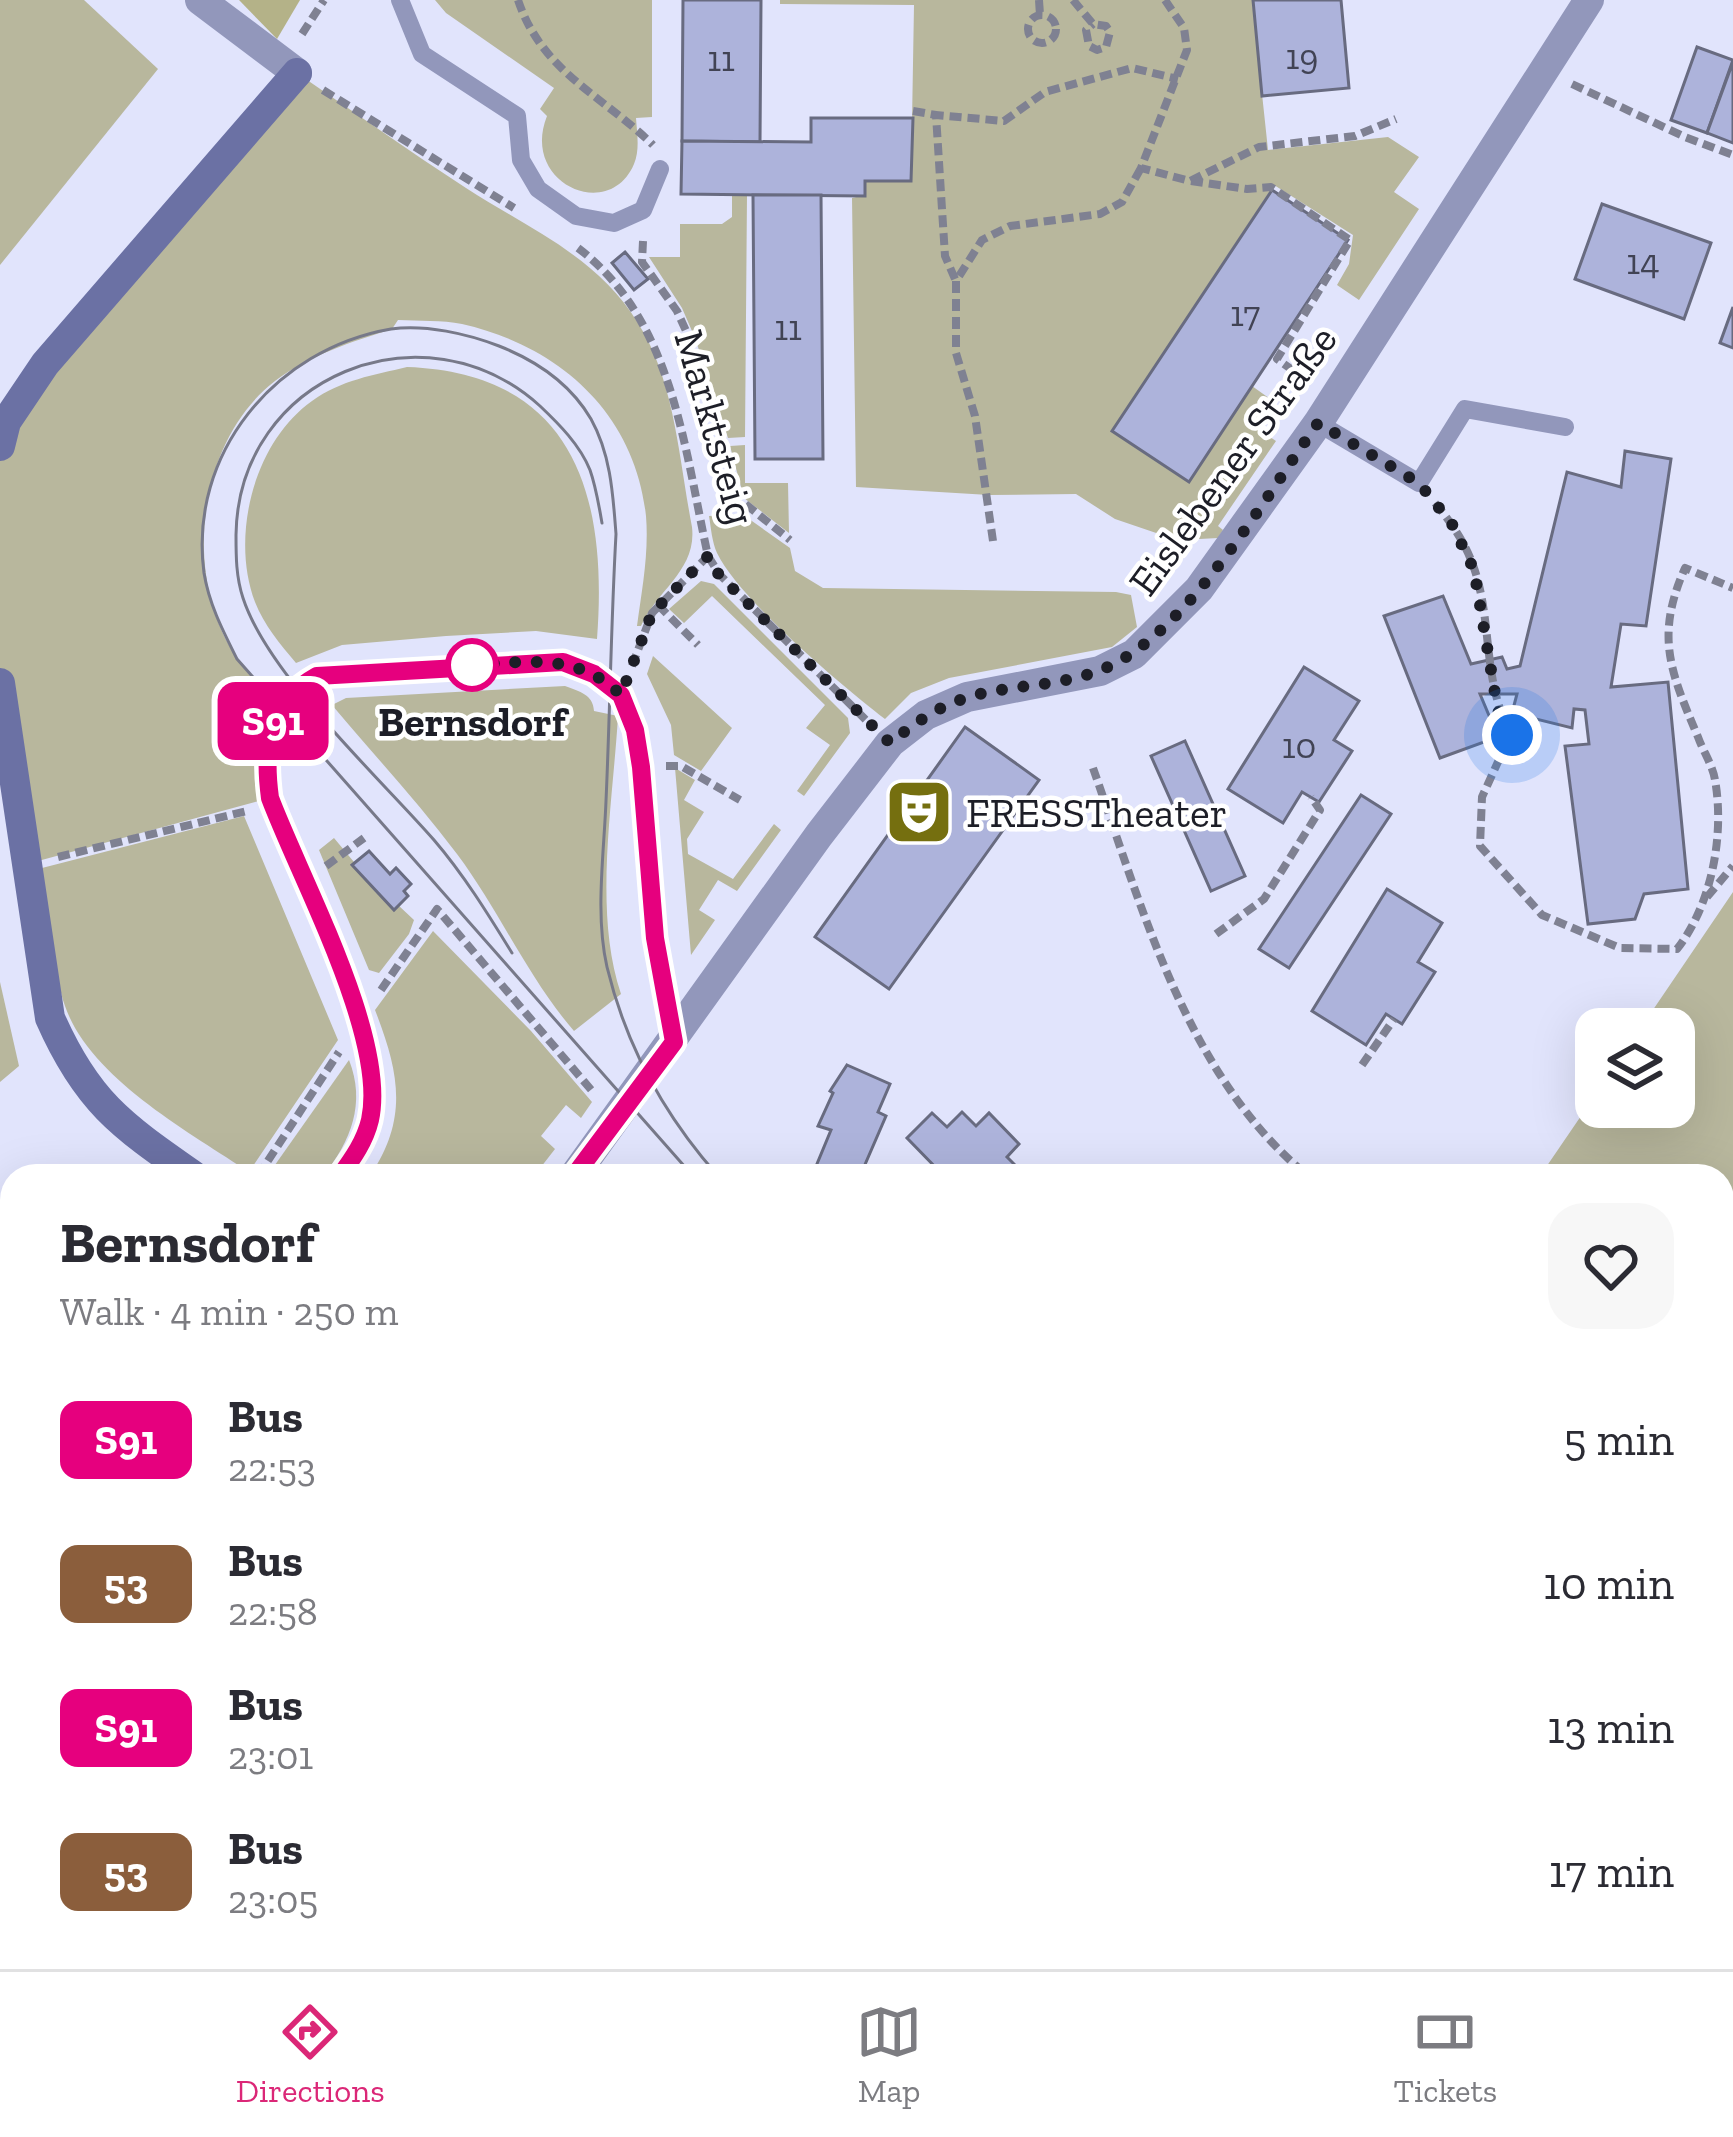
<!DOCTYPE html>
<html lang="en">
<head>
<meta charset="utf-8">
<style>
  :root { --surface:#fff; --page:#f7f7f7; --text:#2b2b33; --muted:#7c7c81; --line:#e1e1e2; --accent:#db2777 }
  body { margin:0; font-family:"Zilla Slab",serif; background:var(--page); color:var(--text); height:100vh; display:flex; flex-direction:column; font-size:45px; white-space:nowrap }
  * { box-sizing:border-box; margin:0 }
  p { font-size:39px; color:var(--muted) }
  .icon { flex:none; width:66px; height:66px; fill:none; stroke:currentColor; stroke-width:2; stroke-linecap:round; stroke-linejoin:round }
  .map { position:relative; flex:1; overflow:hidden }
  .panel { position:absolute; left:0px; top:1164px; width:1734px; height:807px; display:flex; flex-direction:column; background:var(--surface); border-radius:36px 36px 0 0; box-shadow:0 12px 48px #0002 }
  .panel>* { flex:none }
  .badge { padding:0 24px; border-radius:18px; font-size:42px; line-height:78px }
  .controls { position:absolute; left:1575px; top:1008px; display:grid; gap:24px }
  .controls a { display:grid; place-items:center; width:120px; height:120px; border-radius:24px; background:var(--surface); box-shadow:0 12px 48px #0002; font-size:60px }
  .you { position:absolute; width:60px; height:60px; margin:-30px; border:9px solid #fff; border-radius:50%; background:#1a73e8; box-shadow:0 0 0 18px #1a73e833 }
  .map>.badge { position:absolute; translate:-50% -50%; box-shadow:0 0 0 6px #fff }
  .round { display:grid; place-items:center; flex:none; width:126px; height:126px; border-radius:36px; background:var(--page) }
  .headline { display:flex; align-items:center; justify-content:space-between; height:204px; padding:0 60px }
  h1 { font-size:57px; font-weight:800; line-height:90px }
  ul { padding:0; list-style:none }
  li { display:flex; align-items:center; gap:36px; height:144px; padding:0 60px }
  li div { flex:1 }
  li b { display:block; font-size:45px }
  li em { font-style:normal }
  li .badge { min-width:132px; font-weight:700; text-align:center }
  .tabs { display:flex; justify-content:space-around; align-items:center; height:168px; border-top:3px solid var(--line); background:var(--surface); font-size:33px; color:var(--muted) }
  .tabs a { display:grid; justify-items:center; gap:6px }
  .tabs .on { color:var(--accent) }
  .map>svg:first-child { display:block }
  .green { fill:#b8b79d }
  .forest { fill:#b4b288 }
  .building { fill:#adb3db; stroke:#686b80; stroke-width:3 }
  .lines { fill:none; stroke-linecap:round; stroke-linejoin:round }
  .path { stroke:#7f8192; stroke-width:8; stroke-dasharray:12 6; stroke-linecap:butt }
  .lane { stroke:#9297bb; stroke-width:18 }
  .street { stroke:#9297bb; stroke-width:30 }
  .secondary { stroke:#6b71a4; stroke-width:30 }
  .tram { stroke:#777989; stroke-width:3 }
  .line-casing { stroke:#fff; stroke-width:27 }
  .line { stroke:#e6007e; stroke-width:18 }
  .walk { stroke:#1d1e27; stroke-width:12; stroke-dasharray:0 21.6 }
  .stop-dot { fill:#fff; stroke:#e6007e; stroke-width:6 }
  .labels { text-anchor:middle; stroke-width:9; stroke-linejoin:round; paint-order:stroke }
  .number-label { font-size:36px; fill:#414354 }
  .street-label { font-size:42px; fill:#1d1e27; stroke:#fff }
  .stop-label { font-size:42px; font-weight:bold; fill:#1d1e27; stroke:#fff }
  .poi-label { font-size:42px; fill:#1d1e27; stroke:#fff; text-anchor:start }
</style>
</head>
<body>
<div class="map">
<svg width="1733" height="1969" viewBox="0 0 1733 1969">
  <rect width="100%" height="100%" fill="#e1e4fc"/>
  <!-- green -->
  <g class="green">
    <polygon points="0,0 84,0 158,69 0,265"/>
    <path d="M435,0H652V117L636,118C637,133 640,150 634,164C609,223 520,183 547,116L540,109L554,88L446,13Z"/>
    <polygon points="780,0 1252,0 1268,150 1388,137 1419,157 1394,192 1419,209 1359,300 1337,285 1349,264 1353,235 1274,185 1112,430 1252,386 1276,403 1259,430 1276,441 1218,526 1223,530 1218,538 1181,540 1165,536 1115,519 1076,494 989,495 856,487 852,198 865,195 865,181 911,180 914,5 780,4"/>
    <path d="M297,73C354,112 409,151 466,188C529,229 597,256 638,323C675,381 679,460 692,527C697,570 657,590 641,626H637C642,589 649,553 646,516C635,413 559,346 462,324C442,320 419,321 398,320L392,329C351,342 310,355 275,381C196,442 182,578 237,658C248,676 266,691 280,706L270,798L27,864L0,683V446L45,364Z"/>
    <polygon points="732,194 747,195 745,437 728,438 695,338 682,308 649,257 680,257 680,224 722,224 732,217"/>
    <path d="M407,367C574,373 608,495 597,639L536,631L446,636L342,645L296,663C280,644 264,625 255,602C230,536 254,442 312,401C341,380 374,375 407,367Z"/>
    <polygon points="745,445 745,483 788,483 789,533 744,498 730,446"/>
    <path d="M742,514L790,548L795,571L823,588L1116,592L1131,595L1137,627L1112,647L949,678L911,693L885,719C842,686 739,599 717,553C712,542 711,528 709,516Z"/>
    <polygon points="701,581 714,584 848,718 850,733 804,796 797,791 830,745 806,728 825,705 712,596 684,623 669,609"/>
    <polygon points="653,656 732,728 701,771 674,755 671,725 647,674"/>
    <path d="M565,686C580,692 593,694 594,711L618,716C613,803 593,911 621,994L574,1031C528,978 499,910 457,854C418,802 373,754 332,705L346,698Z"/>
    <polygon points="675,768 695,780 684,800 704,812 687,839 688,854 733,879 774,824 781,830 737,891 718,880 699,910 715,920 691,955"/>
    <path d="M244,816L338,1040L249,1172C189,1132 90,1078 65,1006C53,972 48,906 42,868Z"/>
    <polygon points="334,838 393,909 398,905 414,920 409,934 379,973 369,970 319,850"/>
    <polygon points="1733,892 1733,1428 1722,1421 1722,1176 1540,1176 1596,1094 1596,1107 1674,1107 1674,1029 1640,1029"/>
    <path d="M433,931L531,1031L592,1102L581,1118L566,1105L541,1136L555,1149L534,1176H370C409,1118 399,1072 375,1010Z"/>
    <polygon points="0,982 19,1066 0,1082"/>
    <path d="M349,1060C366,1103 351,1141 323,1176H275L270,1172Z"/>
    <polygon points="605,1959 939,1959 952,1969 620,1969"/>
    <polygon points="995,1959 1222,1959 1232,1969 1010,1969"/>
  </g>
  <!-- forest -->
  <polygon class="forest" points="239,0 300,0 277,39"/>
  <!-- building -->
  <g class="building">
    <polygon points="683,0 761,0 760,142 682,141"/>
    <polygon points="1253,0 1341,0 1349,88 1262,96"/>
    <polygon points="1697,47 1733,60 1707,133 1671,120"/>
    <polygon points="1733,62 1733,143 1707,133"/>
    <polygon points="811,118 913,118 911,181 865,181 865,196 681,194 682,141 811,142"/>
    <polygon points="1272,190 1348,240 1189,482 1112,431"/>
    <polygon points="753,195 821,195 823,459 755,459"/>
    <polygon points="1602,204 1711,243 1684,319 1575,279"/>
    <polygon points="625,252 648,279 634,290 612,263"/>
    <polygon points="1733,307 1733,348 1720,343"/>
    <polygon points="1625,451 1671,459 1646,626 1621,624 1611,687 1668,682 1688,889 1644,894 1635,919 1588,924 1565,746 1589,744 1585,710 1574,709 1572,728 1512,713 1517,694 1480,694 1498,737 1440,758 1384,616 1443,596 1471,664 1502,657 1507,669 1520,666 1567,472 1621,487"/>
    <polygon points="1304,667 1359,701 1334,740 1352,751 1319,802 1302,792 1283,823 1228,789"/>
    <polygon points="965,727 1039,780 889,989 815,937"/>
    <polygon points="1185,741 1245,876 1211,891 1151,756"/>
    <polygon points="1361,795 1391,814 1289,968 1259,949"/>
    <polygon points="369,851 390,874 396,868 411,884 404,891 408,896 394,910 352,865"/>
    <polygon points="1387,889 1442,923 1418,962 1435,972 1402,1024 1386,1014 1366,1045 1312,1011"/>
    <polygon points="847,1065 890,1084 878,1112 886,1116 860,1176 812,1176 831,1130 818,1126 833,1093 830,1091"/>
    <polygon points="962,1112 976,1126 989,1113 1019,1144 1007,1157 1026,1176 944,1176 907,1138 932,1113 947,1127"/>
    <polygon points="0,1215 12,1290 12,1348 0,1361"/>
    <polygon points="12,1506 12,1578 0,1585 0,1513"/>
    <polygon points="1733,1725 1733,1895 1722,1906 1722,1736"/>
    <polygon points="415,1959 476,1959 470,1969 430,1969"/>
    <polygon points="476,1959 550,1959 543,1969 470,1969"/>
    <polygon points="1595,1959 1667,1959 1656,1969 1604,1969"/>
  </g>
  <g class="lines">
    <!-- path -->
    <g class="path">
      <path d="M518,0C542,72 602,95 653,145"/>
      <polyline points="1039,0 1040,15"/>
      <polyline points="1073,0 1093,24 1106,26 1110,32 1106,47 1097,50 1089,46 1086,30 1093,24"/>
      <polyline points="1165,0 1184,28 1187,50 1141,168 1190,181 1259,147 1355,136 1396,119"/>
      <circle cx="1042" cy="29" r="14"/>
      <polyline points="302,34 324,0"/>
      <polyline points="1572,84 1685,137 1733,155"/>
      <polyline points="323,90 514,208"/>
      <polyline points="913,111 936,115"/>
      <polyline points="1191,181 1247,189 1271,187 1350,240 1277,359 1306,380"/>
      <polyline points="643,241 642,262 677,311 697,355 738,498 790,540"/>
      <path d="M578,248C673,320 684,447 708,556L720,575L867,721"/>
      <polyline points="955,279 945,256 936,115 1004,121 1045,92 1132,68 1178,79"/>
      <path d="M1435,503C1451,522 1466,544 1474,568C1493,623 1482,685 1512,735L1523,737"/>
      <polyline points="993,541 975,416 956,353 956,281 982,240 1010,226 1100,214 1122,202 1141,168"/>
      <polyline points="658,605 698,645"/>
      <polyline points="632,666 652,613 708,556"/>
      <polyline points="309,719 329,738"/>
      <path d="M1527,737L1502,753L1482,797L1480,846L1542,915L1620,948L1677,949C1711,906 1725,836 1715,780C1713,766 1703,751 1698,737C1670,671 1655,636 1685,568L1733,588"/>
      <polyline points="666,766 681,766 740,800"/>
      <path d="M1093,768C1143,910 1187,1077 1308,1176"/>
      <polyline points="58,857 247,811"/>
      <polyline points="326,866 364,838"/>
      <polyline points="1707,897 1733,866"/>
      <polyline points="1216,934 1264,899 1320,810 1311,797"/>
      <polyline points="381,990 437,909 593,1092"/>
      <polyline points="1362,1065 1394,1019"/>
      <polyline points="258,1176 339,1052"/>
      <polyline points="1722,1430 1733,1437"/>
      <polyline points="1722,1677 1733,1666"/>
      <polyline points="135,1959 136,1969"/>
      <polyline points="339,1959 354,1969"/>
      <polyline points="576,1959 591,1969"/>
      <polyline points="1507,1959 1516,1969"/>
      <polyline points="276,1969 276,1959"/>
      <polyline points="365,1969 372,1959"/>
    </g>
    <!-- lane -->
    <g class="lane">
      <polyline points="400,0 422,54 517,116 521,160 538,189 576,216 614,223 643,210 660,169"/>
      <polyline points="1318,423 1419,483 1465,409 1565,427"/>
      <path d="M340,1176C353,1158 365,1141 370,1120C388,1037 301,879 270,798C264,747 268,702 317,676L563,661C582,669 606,676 619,693C652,736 649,881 655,939C659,973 667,1007 673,1040"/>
    </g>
    <!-- street -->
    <g class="street">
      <polyline points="200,0 297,73"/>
      <polyline points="574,1176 819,835 890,743 926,715 967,697 1100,671 1134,654 1199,589 1318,423 1589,0"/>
    </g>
    <!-- secondary -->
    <g class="secondary">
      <polyline points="0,446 6,422 45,364 297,73"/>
      <path d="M0,683L50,1018C87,1102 121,1125 194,1176"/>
      <polyline points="0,1431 12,1424"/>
      <polyline points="1275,1959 1284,1969"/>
    </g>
    <!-- tram -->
    <g class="tram">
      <path d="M512,953C488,914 464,875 434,840C379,777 268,675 243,598C236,577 236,556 236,535C238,376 424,301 540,406C559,424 580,445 590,470C596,487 599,506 602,523"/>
      <path d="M693,1176L237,659C223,631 209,604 204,573C188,454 275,349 391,329C425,324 468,334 499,346C537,361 570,383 591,419C611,455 613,495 616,534C611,623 610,713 606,801C604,854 595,915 607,967C626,1046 664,1115 718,1176"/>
      <polyline points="1414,1959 1423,1969"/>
    </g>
  </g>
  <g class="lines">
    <!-- line casing -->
    <g class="line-casing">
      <path id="line" d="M340,1176C353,1158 365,1141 370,1120C388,1038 300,878 270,798C263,746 268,703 317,676L563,662L594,674L621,695L635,730L641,767L655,938L674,1042L574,1176"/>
    </g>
    <!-- line -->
    <use href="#line" class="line"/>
    <!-- walk -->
    <path class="walk" d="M472,665C527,662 577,652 621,695L652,613L708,556L719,575L890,743C914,724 938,706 969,697C1012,684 1061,687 1103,669C1188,634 1264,498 1318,423L1419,483L1452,524L1474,570L1498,711L1512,735"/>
  </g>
  <!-- icons -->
  <defs>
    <g id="theatre-square" transform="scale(3.45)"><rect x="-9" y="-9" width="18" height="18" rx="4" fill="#756f0f" stroke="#fff"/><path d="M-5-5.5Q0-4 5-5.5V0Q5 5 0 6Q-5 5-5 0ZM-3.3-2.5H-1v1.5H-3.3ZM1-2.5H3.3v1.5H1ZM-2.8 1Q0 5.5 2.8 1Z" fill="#fff"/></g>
  </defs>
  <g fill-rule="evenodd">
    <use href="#theatre-square" x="919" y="812"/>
  </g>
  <!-- markers -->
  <circle class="stop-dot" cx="472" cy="665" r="24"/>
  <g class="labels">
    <!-- number labels -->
    <g class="number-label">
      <text x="1302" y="69">19</text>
      <text x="721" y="71">11</text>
      <text x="1643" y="274">14</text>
      <text x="1245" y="326">17</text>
      <text x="788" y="340">11</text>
      <text x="1299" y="758">10</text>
    </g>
    <!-- street labels -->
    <g class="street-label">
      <text transform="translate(716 427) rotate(74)" y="15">Marktsteig</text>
      <text transform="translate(1232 460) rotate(-54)" y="15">Eislebener Straße</text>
    </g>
    <!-- stop labels -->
    <g class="stop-label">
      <text x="472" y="736">Bernsdorf</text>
    </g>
    <!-- poi labels -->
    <g class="poi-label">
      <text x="966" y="827">FRESSTheater</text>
    </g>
  </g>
</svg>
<div class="controls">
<a><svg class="icon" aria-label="layers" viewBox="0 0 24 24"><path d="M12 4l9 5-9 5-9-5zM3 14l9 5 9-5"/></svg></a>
</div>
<div class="you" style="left:1512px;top:735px"></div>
<b class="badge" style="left:273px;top:721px;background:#e6007e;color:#fff">S91</b>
<section class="panel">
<div class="headline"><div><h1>Bernsdorf</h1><p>Walk · 4 min · 250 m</p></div><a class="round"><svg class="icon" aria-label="heart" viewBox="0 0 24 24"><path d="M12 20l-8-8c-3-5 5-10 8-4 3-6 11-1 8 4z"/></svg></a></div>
<ul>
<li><span class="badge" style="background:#e6007e;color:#fff">S91</span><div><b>Bus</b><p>22:53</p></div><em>5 min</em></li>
<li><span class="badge" style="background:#8b5e3c;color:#fff">53</span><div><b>Bus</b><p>22:58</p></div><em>10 min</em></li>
<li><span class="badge" style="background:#e6007e;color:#fff">S91</span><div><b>Bus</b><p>23:01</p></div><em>13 min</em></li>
<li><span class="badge" style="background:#8b5e3c;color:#fff">53</span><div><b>Bus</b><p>23:05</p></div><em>17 min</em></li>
</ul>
</section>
</div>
<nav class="tabs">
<a class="on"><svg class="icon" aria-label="directions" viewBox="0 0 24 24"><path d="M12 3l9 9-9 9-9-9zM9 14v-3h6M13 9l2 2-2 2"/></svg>Directions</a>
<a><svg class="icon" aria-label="map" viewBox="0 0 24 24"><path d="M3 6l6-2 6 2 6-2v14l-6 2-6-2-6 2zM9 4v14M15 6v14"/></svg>Map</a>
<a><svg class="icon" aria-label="tickets" viewBox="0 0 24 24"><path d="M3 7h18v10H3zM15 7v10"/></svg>Tickets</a>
</nav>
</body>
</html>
